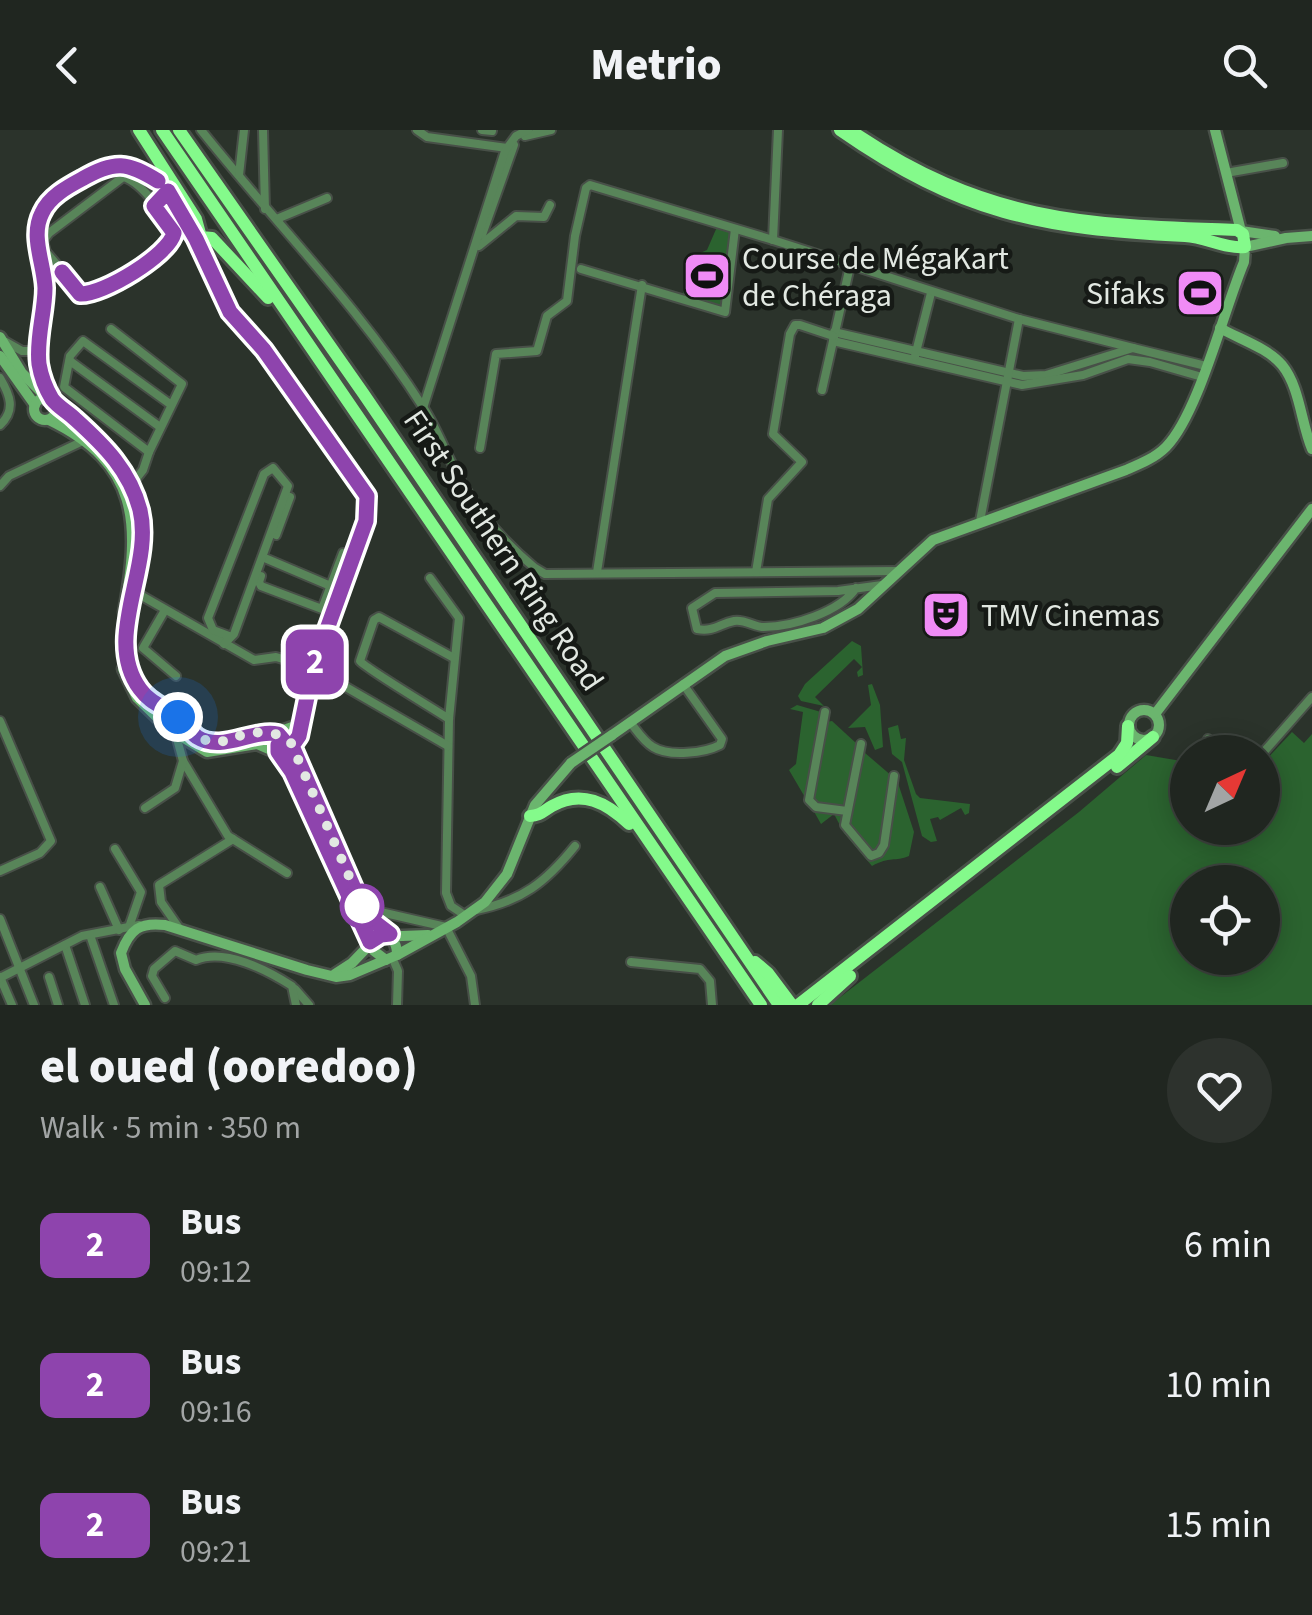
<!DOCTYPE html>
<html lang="en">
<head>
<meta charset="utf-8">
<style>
  :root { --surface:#202620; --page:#2d322d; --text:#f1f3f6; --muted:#a2a5a5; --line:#3d433e }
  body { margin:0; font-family:"Source Sans 3",sans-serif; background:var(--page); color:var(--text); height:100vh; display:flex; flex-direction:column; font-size:38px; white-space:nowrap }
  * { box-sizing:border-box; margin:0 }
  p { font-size:32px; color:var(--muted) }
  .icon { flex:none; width:55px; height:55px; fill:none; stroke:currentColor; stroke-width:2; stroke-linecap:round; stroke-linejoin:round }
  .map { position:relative; height:875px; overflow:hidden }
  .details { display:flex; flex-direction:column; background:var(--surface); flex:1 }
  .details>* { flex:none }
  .badge { padding:0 20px; border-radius:15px; font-size:35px; line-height:65px }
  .needle { width:65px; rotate:44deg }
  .buttons { position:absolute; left:1170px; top:605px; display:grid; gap:20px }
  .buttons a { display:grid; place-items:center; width:110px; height:110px; border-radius:50%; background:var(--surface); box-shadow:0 5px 25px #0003,0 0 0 2px var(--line); font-size:50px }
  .you { position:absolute; width:50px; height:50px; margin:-25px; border:8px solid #fff; border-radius:50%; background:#1a73e8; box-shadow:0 0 0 15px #1a73e833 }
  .map>.badge { position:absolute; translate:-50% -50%; box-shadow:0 0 0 5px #fff }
  .round { display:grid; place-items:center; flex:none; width:105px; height:105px; border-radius:52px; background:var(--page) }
  .overview { display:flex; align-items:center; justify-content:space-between; height:170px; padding:0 40px }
  h1 { font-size:48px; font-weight:800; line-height:75px }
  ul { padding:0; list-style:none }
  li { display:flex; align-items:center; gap:30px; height:140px; padding:0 40px }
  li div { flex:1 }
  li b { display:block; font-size:38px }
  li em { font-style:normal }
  li .badge { min-width:110px; font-weight:700; text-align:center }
  header { display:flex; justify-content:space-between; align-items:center; height:130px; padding:0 40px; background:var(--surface); font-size:45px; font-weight:800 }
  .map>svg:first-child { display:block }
  .green { fill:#2b632f; fill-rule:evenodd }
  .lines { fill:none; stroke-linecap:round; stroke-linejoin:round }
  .street-casing { stroke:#485048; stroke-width:12 }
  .secondary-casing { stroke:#485048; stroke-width:15 }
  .highway-casing { stroke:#485048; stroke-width:18 }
  .street { stroke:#588559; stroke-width:8 }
  .secondary { stroke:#6bb56e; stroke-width:10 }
  .highway { stroke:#84fa8b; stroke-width:12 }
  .secondary-bridge-casing { stroke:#485048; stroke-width:15; stroke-linecap:butt }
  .secondary-bridge { stroke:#6bb56e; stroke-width:10 }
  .line-casing { stroke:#fff; stroke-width:22 }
  .line { stroke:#8e44ad; stroke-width:15 }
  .walk { stroke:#e2e8e2; stroke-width:10; stroke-dasharray:0 18 }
  .stop-dot { fill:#fff; stroke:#8e44ad; stroke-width:5 }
  .labels { text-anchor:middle; stroke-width:9; stroke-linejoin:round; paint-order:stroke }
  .poi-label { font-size:32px; fill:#e2e8e2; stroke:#161a16; text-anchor:start }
  .street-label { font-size:32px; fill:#e2e8e2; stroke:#161a16 }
</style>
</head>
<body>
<header><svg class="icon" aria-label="back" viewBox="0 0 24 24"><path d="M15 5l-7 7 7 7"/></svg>Metrio<svg class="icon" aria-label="search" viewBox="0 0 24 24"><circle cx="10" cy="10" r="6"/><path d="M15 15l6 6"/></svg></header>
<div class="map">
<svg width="1312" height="875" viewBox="0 0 1312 875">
  <rect width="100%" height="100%" fill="#2b332b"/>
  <!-- green -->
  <g class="green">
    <polygon points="717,97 732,101 722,177 683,165 691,127 707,120"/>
    <polygon points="852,511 861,516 863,545 858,547 857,542 862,537 854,529 815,567 824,576 801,571 798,566 805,554"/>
    <polygon points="872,554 880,575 883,617 875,620 865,597 848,598 871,575 868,555"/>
    <polygon points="797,575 821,582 806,669 789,640 796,634 803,582 790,579"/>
    <polygon points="832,591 857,614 846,679 818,675 812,670 826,592"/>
    <polygon points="898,595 901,609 906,608 904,630 916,664 920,668 970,674 969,683 965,685 961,678 940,690 938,687 930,689 937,711 931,712 922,706 902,632 892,624 888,598"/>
    <path d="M1292,602L1304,613L1312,604V875H830L1079,682L1146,625L1187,632L1188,698H1262L1263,633ZM1188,752H1262V828H1188Z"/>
    <polygon points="865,623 893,647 881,717 871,723 848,696 861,625"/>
    <path d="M897,650L914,702L909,726C895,732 890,726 872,736L844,703L834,684L821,694L812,678L843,684V699L866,726H880L888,717Z"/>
  </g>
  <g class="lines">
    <!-- street casing -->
    <g class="street-casing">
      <g id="street">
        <path d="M201,0C275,93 358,175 423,277C438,300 447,327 461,351C479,383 506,414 535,438L545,444L898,441"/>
        <polyline points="263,0 265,79"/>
        <polyline points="417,0 427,7 507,18"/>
        <polyline points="482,0 492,1"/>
        <polyline points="525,6 551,0"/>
        <polyline points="1226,43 1283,33"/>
        <polyline points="239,45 244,0"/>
        <path d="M123,47C142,52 169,89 174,108L168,116L111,157L83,165L46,122L43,111L49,103Z"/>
        <polyline points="279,88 327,68"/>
        <polyline points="482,105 514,15"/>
        <polyline points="773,110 778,0"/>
        <polyline points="479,116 516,86 544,87 550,75"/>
        <polyline points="581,139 725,182 735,99"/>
        <polyline points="111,199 182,254 149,322 64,257 70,226 83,211 170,274"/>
        <polyline points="834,202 1023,246 1046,245 1133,218 1206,236"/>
        <polyline points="833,211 1022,255 1083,245 1128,229 1150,232 1202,247"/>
        <polyline points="6,212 22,221 39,221"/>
        <polyline points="915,226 931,163"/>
        <polyline points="70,231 160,297"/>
        <path d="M0,248C10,265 16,280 0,295"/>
        <polyline points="822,260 850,136"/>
        <polyline points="53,270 42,247 39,228 45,156 37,105 40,85 50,71 69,56 109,36 129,34 158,51 168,61 196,109 230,182 264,220 367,365 366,391 313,538 299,606 292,615"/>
        <polyline points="423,278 505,21 516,6 528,0"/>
        <polyline points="480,318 496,224 537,221 547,186 567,171 575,106 586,58 590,55 773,110 1019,189 1133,218"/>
        <polyline points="132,354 143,340 149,322"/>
        <polyline points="0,356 9,346 83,311"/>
        <polyline points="980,391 1019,189"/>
        <polyline points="276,405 290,367"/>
        <polyline points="267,429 333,457"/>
        <polyline points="597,442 642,155"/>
        <polyline points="756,442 768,369 802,332 773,304 790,204 795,195 800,195 833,206"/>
        <polyline points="261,446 259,452 261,456 322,479 343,423"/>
        <polyline points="430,448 459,488 449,589 446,763 451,776 466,786"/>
        <path d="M856,458C840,482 792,497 764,497C754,497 745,489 734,491C719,494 714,502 697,499L692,478L715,463L838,461L882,455"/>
        <polyline points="135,462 254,530 276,527 313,538 448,616"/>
        <polyline points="165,480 143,518 176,546"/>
        <polyline points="224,514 234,504 288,356 273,338 264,344 208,488 213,500 229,506"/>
        <polyline points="825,582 809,670 816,677 847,681"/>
        <path d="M449,589C434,579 365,538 360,531L374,490L379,487L454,528"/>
        <polyline points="0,591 51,711 40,723 0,741"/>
        <path d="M630,592C637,601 644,612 653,617C669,627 705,623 720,615L722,609L683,554"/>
        <polyline points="176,605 183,631 228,706 287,743"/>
        <polyline points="1208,609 1222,622"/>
        <polyline points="861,614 845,695 871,726 879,723 884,715 894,646"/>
        <polyline points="1262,624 1312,567"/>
        <polyline points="145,678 175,658 183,631"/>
        <polyline points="115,719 141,762 129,797"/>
        <polyline points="100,757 119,800"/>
        <polyline points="363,778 446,797 471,846 475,875"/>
        <path d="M476,780C522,771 546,752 575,716"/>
        <polyline points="0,789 34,875"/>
        <polyline points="179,798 161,772 159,755 233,709"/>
        <polyline points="90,805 114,875"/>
        <polyline points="65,815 85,875"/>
        <polyline points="392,827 398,841 397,875"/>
        <polyline points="631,832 700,839 710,851 712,875"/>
        <polyline points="0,847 12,875"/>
        <polyline points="49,847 58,875"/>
        <polyline points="0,848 82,806 139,795"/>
        <polyline points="295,859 309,875"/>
        <path d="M165,868L152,846L154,839L175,821L196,830C225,818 267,840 292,856L296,875"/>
      </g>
    </g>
    <!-- secondary casing -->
    <g class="secondary-casing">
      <g id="secondary">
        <polyline points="1215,0 1241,101 1275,106"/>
        <path d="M1220,198C1239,209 1268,218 1282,235C1300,257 1301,293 1312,319"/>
        <polyline points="0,207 22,243 47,268"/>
        <polyline points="0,226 35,275"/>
        <circle cx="45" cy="279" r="11"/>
        <path d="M56,274C94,302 133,338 141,387C153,462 84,540 177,586"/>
        <path d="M49,290C140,334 140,394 124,482"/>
        <polyline points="123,539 137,568 167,597"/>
        <circle cx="1144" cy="595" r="15"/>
        <polyline points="1155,584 1312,379"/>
        <path d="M178,587C227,645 255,579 284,611"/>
        <polyline points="169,599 207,622 257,614 280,624"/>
        <polyline points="275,603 298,595"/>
        <path d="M612,605L725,526L767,511L823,498L858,479L933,410L1126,340C1140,334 1155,328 1166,317C1199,283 1224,179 1244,132L1245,117L1286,108L1312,106"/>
        <path d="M293,618L360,772C370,791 398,802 397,825"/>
        <polyline points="281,625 374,821 386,830"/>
        <polyline points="335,844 352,833 377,807 428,805"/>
        <path d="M145,875L125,839L121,823C130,799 140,792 165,795L307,840L336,847L350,845L397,825L457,792L485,772L507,744L535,675L571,633"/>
      </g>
    </g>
    <!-- highway casing -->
    <g class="highway-casing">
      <g id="highway">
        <polyline points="139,0 196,89 201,107 212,108 268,168"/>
        <polyline points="162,0 761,875"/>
        <polyline points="179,0 363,263 779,875"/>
        <path d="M840,0C961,84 1041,99 1185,106C1206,107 1225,119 1245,117L1243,104L1237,100C1081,95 984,91 850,0"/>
        <polyline points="1117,637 1153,607"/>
        <path d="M530,686C540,686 543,681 552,676C582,659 607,673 629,694"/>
        <polyline points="755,832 768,843 792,875"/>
        <polyline points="798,875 1119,625 1127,613 1128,596"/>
        <polyline points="818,875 850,846"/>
      </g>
    </g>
    <!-- street -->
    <use href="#street" class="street"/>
    <!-- secondary -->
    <use href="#secondary" class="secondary"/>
    <!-- highway -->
    <use href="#highway" class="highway"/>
    <!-- secondary-bridge casing -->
    <g class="secondary-bridge-casing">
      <polyline id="secondary-bridge" points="571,633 612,605"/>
    </g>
    <!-- secondary-bridge -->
    <use href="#secondary-bridge" class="secondary-bridge"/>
  </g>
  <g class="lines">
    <!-- line casing -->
    <g class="line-casing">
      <path id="line" d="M62,142L80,164C103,165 169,125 174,103L154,76L168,61L196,109L230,182L264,220L367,366L366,391L313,538L299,606L292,616L360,772L373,791L390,804L381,805L370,812L292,642L278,622V615L284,611L278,604C251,599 222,623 197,607C189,601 184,591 176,586C163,576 150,573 140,559C102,507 154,438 140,380C130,341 105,316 75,289C68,282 58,277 52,269C46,259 41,246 39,234C36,208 45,183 45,158C44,133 30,106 42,83C49,67 67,57 82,49C115,30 127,32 158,51"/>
    </g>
    <!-- line -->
    <use href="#line" class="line"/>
    <!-- walk -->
    <path class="walk" d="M178,587C220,636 225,597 271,603C280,604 283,610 291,613L362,776"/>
  </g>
  <!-- icons -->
  <defs>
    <g id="stadium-square" transform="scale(2.5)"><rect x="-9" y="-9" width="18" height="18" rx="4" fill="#f08bf6" stroke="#161a16"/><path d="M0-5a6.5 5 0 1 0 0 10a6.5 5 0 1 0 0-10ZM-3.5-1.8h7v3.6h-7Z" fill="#111"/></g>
    <g id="theatre-square" transform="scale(2.5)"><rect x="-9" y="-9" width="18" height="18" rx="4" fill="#f08bf6" stroke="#161a16"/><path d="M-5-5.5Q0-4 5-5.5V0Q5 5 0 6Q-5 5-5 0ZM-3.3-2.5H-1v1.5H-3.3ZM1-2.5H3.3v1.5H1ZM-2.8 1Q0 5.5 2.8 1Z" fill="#111"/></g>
  </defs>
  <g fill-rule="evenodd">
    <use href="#stadium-square" x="707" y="146"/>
    <use href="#stadium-square" x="1200" y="163"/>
    <use href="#theatre-square" x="946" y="485"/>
  </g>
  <!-- markers -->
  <circle class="stop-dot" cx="362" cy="776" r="20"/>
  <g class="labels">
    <!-- poi labels -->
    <g class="poi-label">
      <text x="742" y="139">Course de MégaKart<tspan x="742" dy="37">de Chéraga</tspan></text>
      <text x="1165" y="174" text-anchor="end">Sifaks</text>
      <text x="981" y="496">TMV Cinemas</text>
    </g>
    <!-- street labels -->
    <g class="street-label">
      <text transform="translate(504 420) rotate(56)" y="11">First Southern Ring Road</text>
    </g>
  </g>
</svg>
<div class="buttons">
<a><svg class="needle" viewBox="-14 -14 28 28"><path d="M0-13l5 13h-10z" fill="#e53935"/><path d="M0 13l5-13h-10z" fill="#a2a5a5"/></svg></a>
<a><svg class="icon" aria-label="locate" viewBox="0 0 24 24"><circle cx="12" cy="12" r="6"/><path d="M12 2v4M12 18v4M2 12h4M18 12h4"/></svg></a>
</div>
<div class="you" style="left:178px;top:587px"></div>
<b class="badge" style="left:315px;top:532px;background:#8e44ad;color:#fff">2</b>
</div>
<section class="details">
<div class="overview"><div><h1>el oued (ooredoo)</h1><p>Walk · 5 min · 350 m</p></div><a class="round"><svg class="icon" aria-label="heart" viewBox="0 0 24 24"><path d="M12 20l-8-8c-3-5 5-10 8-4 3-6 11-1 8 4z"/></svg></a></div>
<ul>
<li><span class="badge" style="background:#8e44ad;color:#fff">2</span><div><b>Bus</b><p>09:12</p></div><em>6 min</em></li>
<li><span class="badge" style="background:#8e44ad;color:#fff">2</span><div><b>Bus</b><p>09:16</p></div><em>10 min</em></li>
<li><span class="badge" style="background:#8e44ad;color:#fff">2</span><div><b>Bus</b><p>09:21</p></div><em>15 min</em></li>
</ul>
</section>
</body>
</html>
